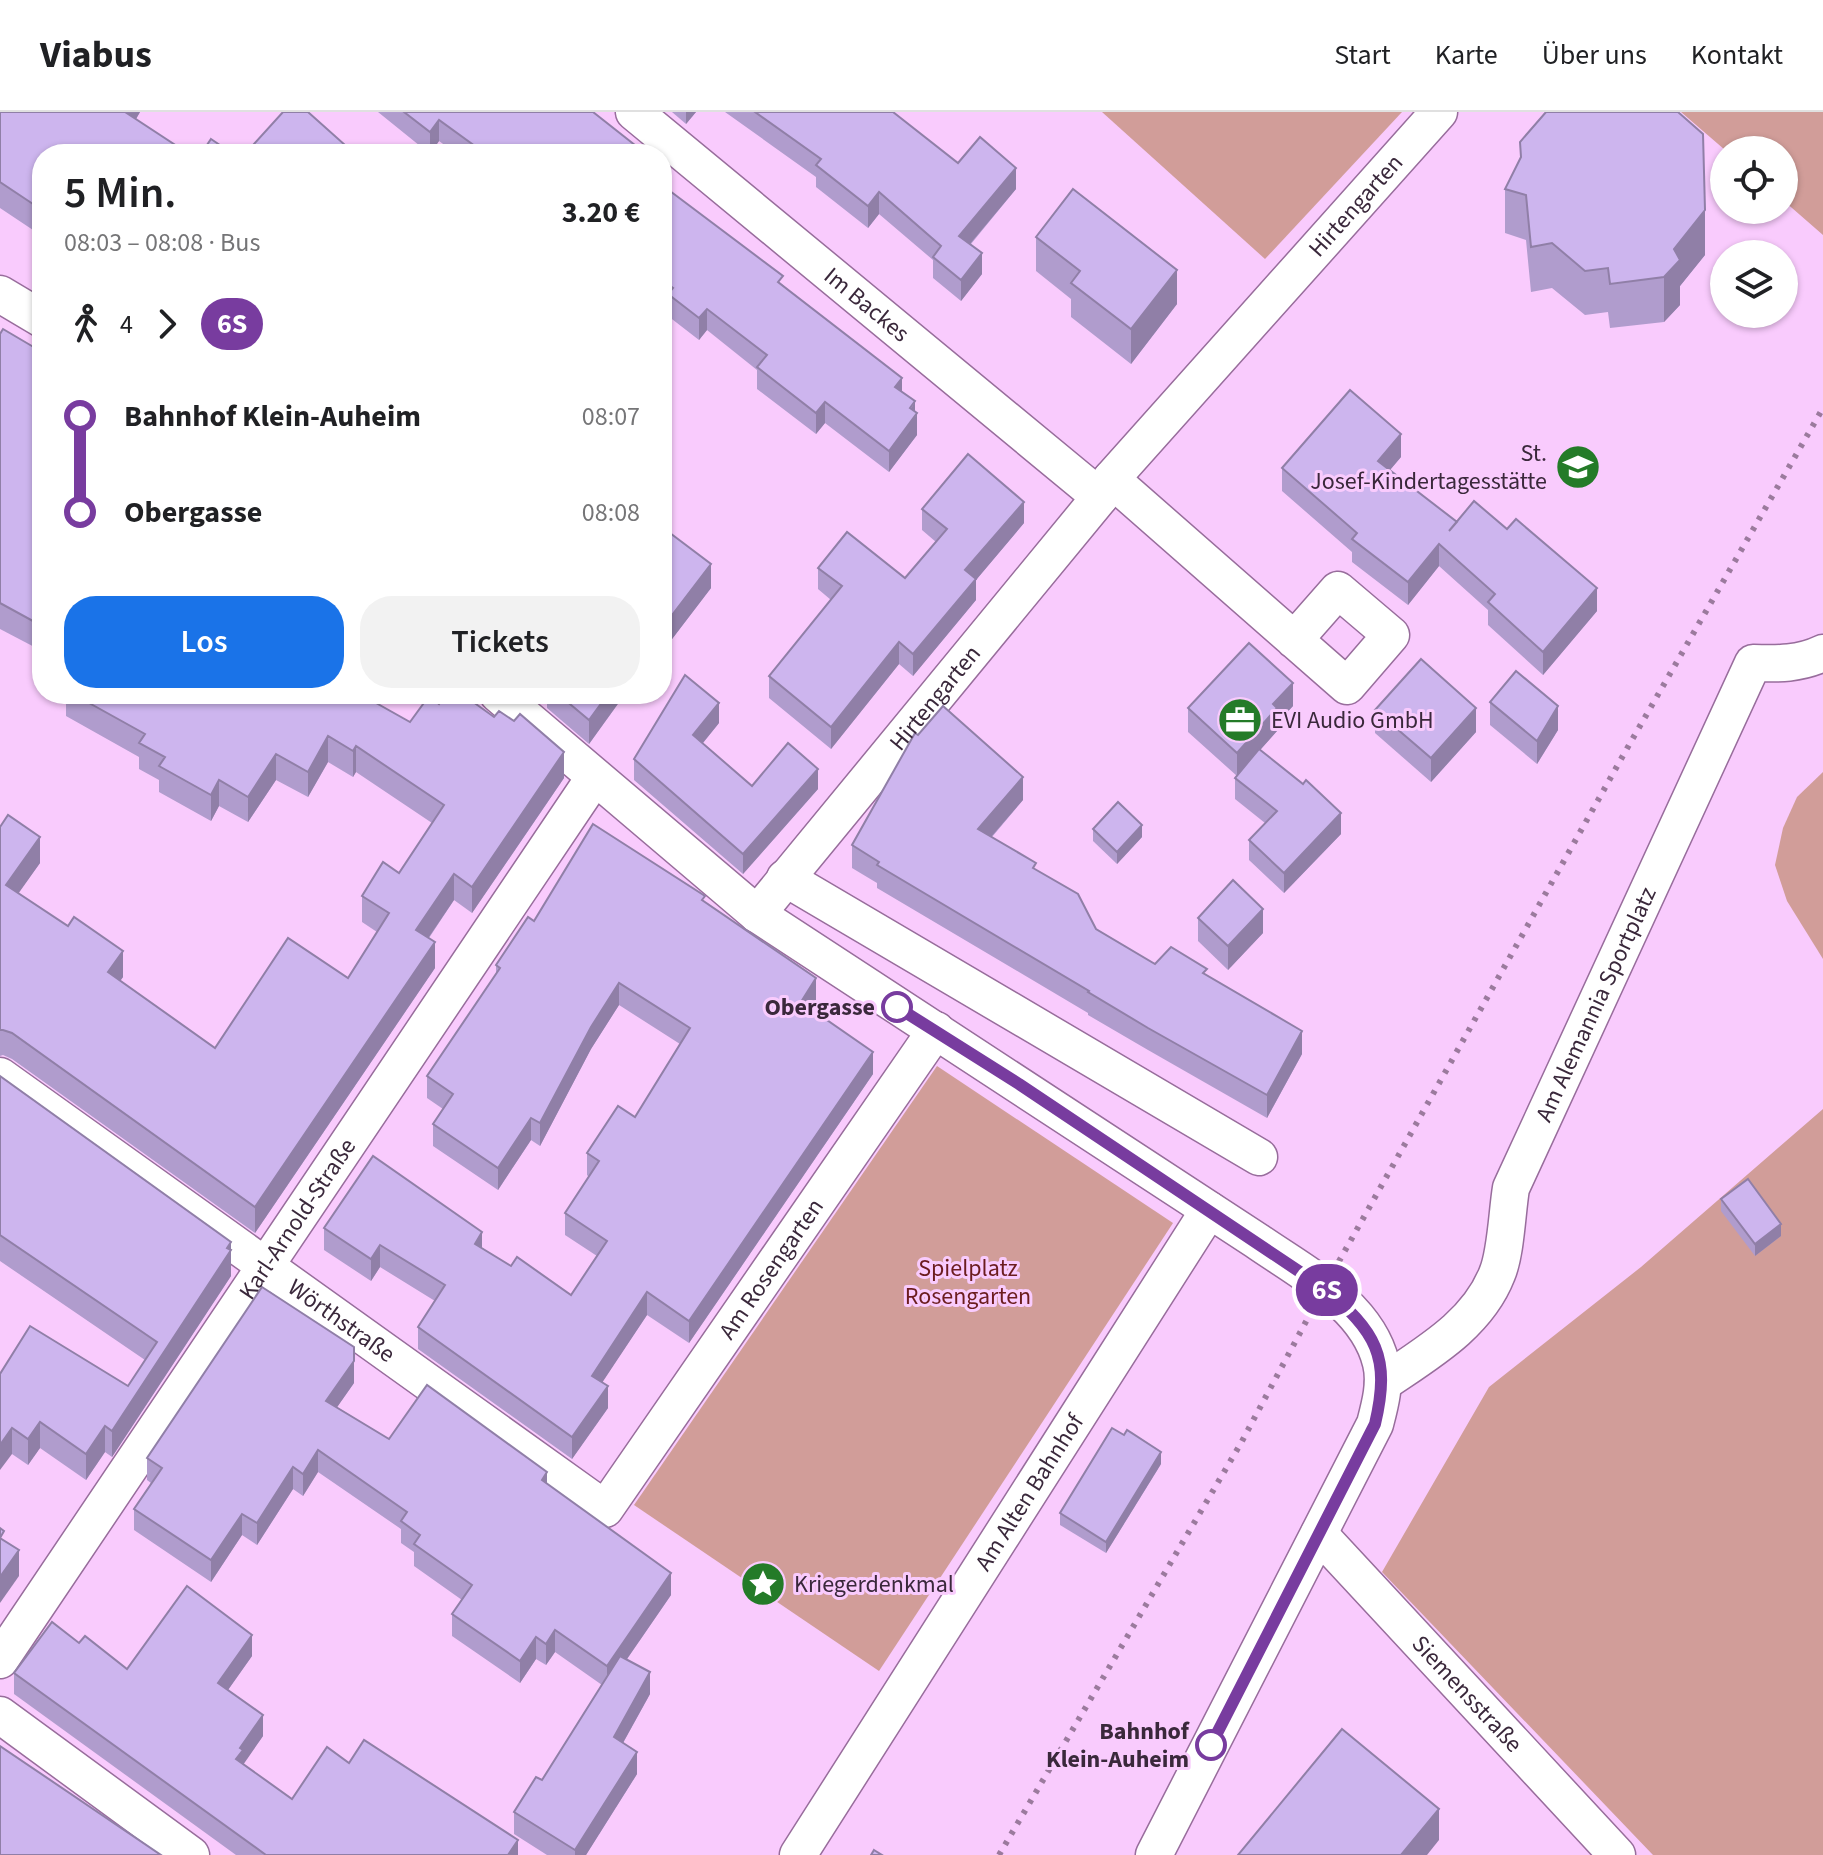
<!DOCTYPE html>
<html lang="de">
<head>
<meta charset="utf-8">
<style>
  :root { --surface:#fff; --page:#f2f2f2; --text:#202124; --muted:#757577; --line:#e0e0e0; --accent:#1a73e8 }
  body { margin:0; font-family:"Source Sans 3",sans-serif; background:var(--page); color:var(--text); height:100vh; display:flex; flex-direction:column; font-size:30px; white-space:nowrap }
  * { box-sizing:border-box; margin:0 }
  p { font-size:26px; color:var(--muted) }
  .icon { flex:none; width:44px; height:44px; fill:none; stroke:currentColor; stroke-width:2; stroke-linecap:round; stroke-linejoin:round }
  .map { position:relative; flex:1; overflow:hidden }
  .panel { position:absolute; left:32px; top:32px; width:640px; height:560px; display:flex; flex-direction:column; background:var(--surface); border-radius:32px; box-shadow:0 2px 6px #0004 }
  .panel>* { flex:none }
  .badge { padding:0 16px; border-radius:26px; font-size:28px; line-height:52px }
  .buttons { position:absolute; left:1710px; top:24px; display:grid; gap:16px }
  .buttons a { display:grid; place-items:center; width:88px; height:88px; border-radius:50%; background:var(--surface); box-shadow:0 2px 6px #0004; font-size:40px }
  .map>.badge { position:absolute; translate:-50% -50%; box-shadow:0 0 0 4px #fff }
  .legs { display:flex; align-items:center; gap:12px; height:88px; padding:0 32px; font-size:26px }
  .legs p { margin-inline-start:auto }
  .headline { display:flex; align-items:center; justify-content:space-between; height:136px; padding:0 32px }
  h1 { font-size:44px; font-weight:600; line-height:60px }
  .action { display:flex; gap:16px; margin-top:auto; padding:16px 32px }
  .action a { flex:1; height:92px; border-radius:32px; background:var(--accent); color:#fff; font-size:32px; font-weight:600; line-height:92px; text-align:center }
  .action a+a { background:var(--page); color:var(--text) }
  ul { padding:0 32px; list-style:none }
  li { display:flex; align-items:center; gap:28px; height:96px; font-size:30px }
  li i { display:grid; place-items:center; width:12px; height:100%; margin:0 10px; background:currentColor }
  li i::after { content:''; width:20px; height:20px; margin:-10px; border:6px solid; border-radius:50%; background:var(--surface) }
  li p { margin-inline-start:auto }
  li:first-child i { background:linear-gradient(#0000 50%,currentColor 0) }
  li:last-child i { background:linear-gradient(currentColor 50%,#0000 0) }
  header { display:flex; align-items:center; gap:48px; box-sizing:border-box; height:112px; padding:0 40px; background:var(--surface); border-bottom:2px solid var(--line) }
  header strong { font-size:38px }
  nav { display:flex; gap:44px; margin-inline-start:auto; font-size:28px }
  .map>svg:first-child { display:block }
  .green { fill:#d19d99 }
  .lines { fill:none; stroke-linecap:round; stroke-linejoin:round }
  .street-casing { stroke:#986d9c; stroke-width:39 }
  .street { stroke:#fff; stroke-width:36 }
  .rail { stroke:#9b7a9d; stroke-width:6; stroke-dasharray:4 8; stroke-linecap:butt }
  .wall { fill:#b09ccd }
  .shaded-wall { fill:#907fa7 }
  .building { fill:#cdb5ee; stroke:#907fa7; stroke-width:2 }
  .line-1-casing { stroke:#fff; stroke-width:18 }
  .line-1 { stroke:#783c9f; stroke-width:12 }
  .stop-1-dot { fill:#fff; stroke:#783c9f; stroke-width:4 }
  .labels { text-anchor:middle; stroke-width:6; stroke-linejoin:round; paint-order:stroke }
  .street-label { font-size:24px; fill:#3a283b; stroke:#f9cbfd }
  .poi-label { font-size:24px; fill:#3a283b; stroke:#f9cbfd; text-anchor:start }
  .stop-label { font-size:24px; font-weight:bold; fill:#3a283b; stroke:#f9cbfd; text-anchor:end }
  .park-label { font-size:24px; fill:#6b1c1e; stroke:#f9cbfd }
</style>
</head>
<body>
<header>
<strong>Viabus</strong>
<nav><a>Start</a><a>Karte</a><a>Über uns</a><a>Kontakt</a></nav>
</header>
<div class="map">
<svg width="1823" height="1743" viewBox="0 0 1823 1743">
  <rect width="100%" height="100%" fill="#f9cbfd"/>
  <!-- green -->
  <g class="green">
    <polygon points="1102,0 1402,0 1265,147"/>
    <polygon points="1681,0 1823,0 1823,123 1784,89 1784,38 1725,38"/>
    <polygon points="1823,660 1823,847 1787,789 1775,753 1783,716 1797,685"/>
    <polygon points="937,954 1173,1111 879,1559 634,1393"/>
    <polygon points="1823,997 1823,1743 1653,1743 1382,1460 1489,1275 1641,1155"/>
  </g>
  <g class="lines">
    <!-- street casing -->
    <g class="street-casing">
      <g id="street">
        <path id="s1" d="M634,0L1100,385"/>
        <polyline points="0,182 42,207"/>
        <polyline points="1111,367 1347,574 1391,523 1338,478 1294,528"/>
        <path d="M498,582L757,802L1257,1129C1303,1161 1367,1193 1381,1251C1386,1271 1380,1293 1375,1312L1154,1743"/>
        <polyline points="785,766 1259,1045"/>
        <path id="s2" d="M757,802L1100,385L1111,367L1439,0"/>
        <path id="s3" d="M0,964L605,1397L936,918"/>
        <path id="s4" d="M1383,1271C1427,1241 1477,1213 1497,1162C1506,1141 1507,1100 1511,1076L1753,551C1778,552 1800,552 1823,541"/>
        <path id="s5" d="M1319,1422L1617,1743"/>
        <path id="s6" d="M0,1548L594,666"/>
        <polyline points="0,1603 191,1743"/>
        <path id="s7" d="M798,1743L1209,1098"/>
      </g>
    </g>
    <!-- street -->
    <use href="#street" class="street"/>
    <!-- rail -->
    <polyline class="rail" points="999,1743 1241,1331 1324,1176 1629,633 1823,296"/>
  </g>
  <!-- wall -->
  <g class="wall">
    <polygon points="0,0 140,0 136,7 42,42 42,124 0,96"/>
    <polygon points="378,0 593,0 645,42 457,42 439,29 430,42"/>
    <polygon points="672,0 696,0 686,12"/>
    <polygon points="725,0 893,0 958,51 1016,77 971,132 982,162 961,189 933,166 933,148 879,102 868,116 816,75 816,65"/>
    <polygon points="1520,30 1705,143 1680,174 1680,193 1664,210 1610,216 1608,200 1585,203 1552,176 1531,180 1526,128 1505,121 1505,77 1520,47"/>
    <polygon points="662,73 783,173 902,280 915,299 917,323 889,360 825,311 816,322 757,277 757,258 707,218 699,228 668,204 668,194 662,189"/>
    <polygon points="1036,125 1177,192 1131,252 1071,205 1071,187 1036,159"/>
    <polygon points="0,222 42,240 42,539 0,517"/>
    <polygon points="1401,345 1390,358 1457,410 1597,499 1543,563 1488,513 1488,498 1439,454 1408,493 1352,450 1352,440 1282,379 1282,356"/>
    <polygon points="922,397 1024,411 976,468 976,488 913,564 899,552 831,637 769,586 769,564 831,488 818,477 818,456 905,466 936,430 922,418"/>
    <polygon points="662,415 711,476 669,531 664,527 662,530"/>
    <polygon points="66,582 370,582 368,586 410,610 439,592 564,666 472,801 454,788 429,826 435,856 255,1121 12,947 3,943 0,944 0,715 40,751 18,781 123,865 120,869 215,936 348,866 377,820 362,810 362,784 399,761 432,711 356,660 353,665 328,650 308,685 276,668 248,710 219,694 211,709 159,680 159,668 139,657 139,645 66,604"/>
    <polygon points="547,582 625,582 589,632 547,596"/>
    <polygon points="1490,590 1558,618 1537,652 1490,613"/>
    <polygon points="1293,594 1277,611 1277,619 1260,638 1341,722 1284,781 1249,748 1249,728 1265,711 1235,687 1235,666 1237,664 1188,620 1188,596"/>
    <polygon points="1375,598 1476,620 1431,670 1375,621"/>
    <polygon points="719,611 703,631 752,674 818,677 743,762 634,668 634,647"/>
    <polygon points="1023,688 992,725 1036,758 1096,817 1155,852 1207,864 1302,942 1267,1006 1148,938 1088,903 1088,901 877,776 877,771 852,756 852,733"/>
    <polygon points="1093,717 1142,725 1117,752 1093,729"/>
    <polygon points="705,790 816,888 811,897 873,962 689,1231 647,1203 602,1270 608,1296 572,1347 418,1237 418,1215 435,1189 380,1155 371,1169 324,1138 324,1116 482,1136 511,1154 571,1183 597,1144 565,1123 565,1101 589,1065 587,1063 587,1041 635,1005 680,932 619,893 591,937 540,1034 531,1028 498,1078 433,1034 433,1012 443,997 427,986 427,964 496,862 496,853 534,809"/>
    <polygon points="1198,806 1263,821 1228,858 1198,829"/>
    <polygon points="0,964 231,1155 231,1164 112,1345 105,1340 86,1368 40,1336 28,1353 12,1342 0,1262 128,1274 145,1248 0,1149"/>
    <polygon points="1721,1087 1781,1124 1755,1144 1721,1099"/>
    <polygon points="354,1271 337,1295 389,1327 547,1372 671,1483 627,1547 650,1582 623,1631 637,1662 586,1743 547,1743 514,1722 514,1700 542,1668 602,1573 555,1540 546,1553 536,1547 520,1571 452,1524 452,1502 462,1488 414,1454 414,1440 401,1431 401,1417 318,1360 303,1384 293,1377 257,1433 242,1423 211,1470 134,1418 134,1397 151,1371 147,1368 147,1346"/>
    <polygon points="1161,1352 1106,1441 1060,1413 1060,1401"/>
    <polygon points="79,1531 127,1557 252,1544 228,1578 263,1624 243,1652 292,1687 349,1651 518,1743 236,1743 14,1582 14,1561"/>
  </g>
  <!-- shaded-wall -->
  <g class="shaded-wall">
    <polygon points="125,0 140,0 125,26"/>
    <polygon points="686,0 696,0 686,12"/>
    <polygon points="439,8 439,29 430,42 430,20"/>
    <polygon points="345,33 345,42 337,42"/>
    <polygon points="1016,56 1016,77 959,145 959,124"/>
    <polygon points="879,80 879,102 868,116 868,94"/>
    <polygon points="1705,98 1705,143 1680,174 1680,193 1664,210 1664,165 1674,137"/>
    <polygon points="982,141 982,162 961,189 961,168"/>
    <polygon points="1177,158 1177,192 1131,252 1131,217"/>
    <polygon points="707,197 707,218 699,228 699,206"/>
    <polygon points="902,266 902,287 895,275"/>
    <polygon points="915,289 915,305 917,301 917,323 889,360 889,339"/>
    <polygon points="825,290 825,311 816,322 816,301"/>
    <polygon points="1401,322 1401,345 1378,372 1378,349"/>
    <polygon points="1024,390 1024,411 976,468 976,488 913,564 913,542 965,458"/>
    <polygon points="1439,432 1439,454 1408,493 1408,470"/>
    <polygon points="711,452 711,476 669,531 669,507"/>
    <polygon points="1597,476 1597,499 1543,563 1543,540"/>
    <polygon points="664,504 664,527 662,530 662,507"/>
    <polygon points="899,530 899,552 831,637 831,615"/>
    <polygon points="1293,571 1293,594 1277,611 1277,619 1237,664 1237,641 1273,592"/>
    <polygon points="608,582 625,582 589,632 589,608"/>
    <polygon points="719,591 719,611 693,643 693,623"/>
    <polygon points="1558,594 1558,618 1537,652 1537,629"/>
    <polygon points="1476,596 1476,620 1431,670 1431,646"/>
    <polygon points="328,624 328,650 308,685 308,660"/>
    <polygon points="356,634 356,660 353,665 353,639"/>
    <polygon points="564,640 564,666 472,801 472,775"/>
    <polygon points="276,642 276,668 248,710 248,685"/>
    <polygon points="818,657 818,677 743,762 743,742"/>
    <polygon points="1023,665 1023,688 978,740 978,717"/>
    <polygon points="219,668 219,694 211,709 211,683"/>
    <polygon points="1341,701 1341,722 1284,781 1284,761"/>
    <polygon points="1142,713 1142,725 1117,752 1117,740"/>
    <polygon points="40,725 40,751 6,799 6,773"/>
    <polygon points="454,762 454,788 416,844 416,818"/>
    <polygon points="1263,797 1263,821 1228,858 1228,834"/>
    <polygon points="435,830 435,856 255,1121 255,1095"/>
    <polygon points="123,839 123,865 108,886 108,860"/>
    <polygon points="816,866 816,888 801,912 801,890"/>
    <polygon points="619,871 619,893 591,937 540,1034 540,1011 591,915"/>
    <polygon points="1302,919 1302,942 1267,1006 1267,983"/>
    <polygon points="873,940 873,962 689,1231 689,1209"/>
    <polygon points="531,1006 531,1028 498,1078 498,1056"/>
    <polygon points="1781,1112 1781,1124 1755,1144 1755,1132"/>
    <polygon points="482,1120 482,1142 475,1132"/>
    <polygon points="231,1130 231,1164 112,1345 112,1319"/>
    <polygon points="380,1133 380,1155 371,1169 371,1147"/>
    <polygon points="647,1180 647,1203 592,1286 592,1264"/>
    <polygon points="354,1249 354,1271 326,1311 326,1289"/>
    <polygon points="608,1274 608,1296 572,1347 572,1325"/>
    <polygon points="40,1310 40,1336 28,1353 28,1327"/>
    <polygon points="105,1314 105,1340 86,1368 86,1342"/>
    <polygon points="12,1316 12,1342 0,1358 0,1333"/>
    <polygon points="318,1338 318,1360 303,1384 303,1362"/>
    <polygon points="1161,1340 1161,1352 1106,1441 1106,1430"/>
    <polygon points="293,1355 293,1377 257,1433 257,1411"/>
    <polygon points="547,1360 547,1382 542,1368"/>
    <polygon points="242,1402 242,1423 211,1470 211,1448"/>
    <polygon points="19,1438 19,1464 0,1491 0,1465"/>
    <polygon points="671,1461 671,1483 607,1576 607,1554"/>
    <polygon points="555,1518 555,1540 546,1553 546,1532"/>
    <polygon points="252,1523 252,1544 218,1592 218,1571"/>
    <polygon points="536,1525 536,1547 520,1571 520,1549"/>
    <polygon points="650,1560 650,1582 614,1647 614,1625"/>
    <polygon points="263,1603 263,1624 243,1653 236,1647 240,1636"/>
    <polygon points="637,1640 637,1662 586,1743 575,1743 575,1738"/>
    <polygon points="1439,1697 1439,1728 1427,1743 1401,1743"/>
    <polygon points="518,1728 518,1743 508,1743"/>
  </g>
  <!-- building -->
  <g class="building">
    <polygon points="0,0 125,0 189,42 42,42 42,98 0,70"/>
    <polygon points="283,0 308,0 345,33 337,42 245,42"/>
    <polygon points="404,0 593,0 645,41 486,42 439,8 430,20"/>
    <polygon points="755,0 893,0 958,51 980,25 1016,56 959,124 982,141 961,168 933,145 941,134 879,80 868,94 816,53 821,47"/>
    <polygon points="1546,0 1678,0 1703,22 1705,98 1674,137 1680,148 1664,165 1610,172 1608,156 1585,159 1552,131 1531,135 1526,83 1505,77 1521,45 1520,30"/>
    <polygon points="211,27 233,42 201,42"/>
    <polygon points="662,73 783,164 778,170 902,266 895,275 915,289 910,296 917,301 889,339 825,290 816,301 757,255 767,243 707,197 699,206 668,182 673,176 662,168"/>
    <polygon points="1073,77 1177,158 1131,217 1071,171 1080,159 1036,125"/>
    <polygon points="3,217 42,240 42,514 0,491 0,222"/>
    <polygon points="1350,278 1401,322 1378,349 1457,410 1449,419 1474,389 1507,417 1516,407 1597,476 1543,540 1488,490 1495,482 1439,432 1408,470 1352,427 1357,421 1282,356"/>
    <polygon points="968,342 1024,390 965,458 976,467 913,542 899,530 831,615 769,564 842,474 818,456 847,420 905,466 947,417 922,397"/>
    <polygon points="662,415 711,452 669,507 664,504 662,507"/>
    <polygon points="1249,531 1293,571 1273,592 1277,596 1237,641 1188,596"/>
    <polygon points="1421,547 1476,596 1431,646 1375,598"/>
    <polygon points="1516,559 1558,594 1537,629 1490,590"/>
    <polygon points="685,563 719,591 693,623 752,674 788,631 818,657 743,742 634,647"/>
    <polygon points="73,582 360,582 410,610 429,584 439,592 446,582 462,582 494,605 499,599 514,609 520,602 564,640 472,775 454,762 416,818 435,830 255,1095 12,921 3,918 0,918 0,715 8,703 40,725 6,773 68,814 74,805 123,839 108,860 215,936 288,826 348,866 389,801 362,784 383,750 399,761 444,693 356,634 353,639 328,624 308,660 276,642 248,685 219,668 211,683 159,654 165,645 139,631 145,622"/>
    <polygon points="558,582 608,582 589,608"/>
    <polygon points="943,594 1023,665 978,717 1036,751 1033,756 1078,782 1096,817 1155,852 1171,835 1207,857 1203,861 1302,919 1267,983 1148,916 1088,880 1089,879 877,753 879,750 852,733 915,621 918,623"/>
    <polygon points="1259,637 1303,672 1306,668 1341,701 1284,761 1249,728 1277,699 1235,666"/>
    <polygon points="1118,690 1142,713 1117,740 1093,717"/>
    <polygon points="593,712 705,784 702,788 816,866 801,890 873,940 689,1209 647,1180 592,1264 608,1274 572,1325 418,1215 445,1173 380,1133 371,1147 324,1116 373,1044 482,1120 475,1132 511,1154 517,1145 571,1183 607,1129 565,1101 599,1049 587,1041 618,994 635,1005 690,916 619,871 591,915 540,1011 531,1006 498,1056 433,1012 453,982 427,964 500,856 496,853 528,805 534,809"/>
    <polygon points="1233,768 1263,797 1228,834 1198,806"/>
    <polygon points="0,964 231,1130 227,1136 231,1138 112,1319 105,1314 86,1342 40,1310 28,1327 12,1316 0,1333 0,1262 30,1214 128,1274 157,1230 0,1123"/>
    <polygon points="1748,1067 1781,1112 1755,1132 1721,1087"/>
    <polygon points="262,1175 354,1235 354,1249 326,1289 389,1327 427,1273 547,1360 542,1368 671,1461 607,1554 555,1518 546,1532 536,1525 520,1549 452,1502 472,1473 414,1432 420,1423 401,1409 407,1400 318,1338 303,1362 293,1355 257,1411 242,1402 211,1448 134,1397 162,1356 147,1346"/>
    <polygon points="1112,1316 1124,1323 1127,1318 1161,1340 1106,1430 1060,1401"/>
    <polygon points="0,1416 4,1419 0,1426 19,1438 0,1465"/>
    <polygon points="187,1474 252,1523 218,1571 263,1603 240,1636 243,1638 236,1647 292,1687 327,1635 349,1651 364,1628 518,1728 508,1743 266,1743 14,1561 52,1510 79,1531 85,1524 127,1557"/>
    <polygon points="620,1544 650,1560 614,1625 637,1640 575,1738 514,1700 536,1665 542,1668"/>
    <polygon points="1342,1617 1439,1697 1401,1743 1238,1743"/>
    <polygon points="0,1634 161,1743 0,1743"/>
    <polygon points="874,1738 882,1743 871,1743"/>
  </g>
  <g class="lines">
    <!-- line-1 casing -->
    <g class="line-1-casing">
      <path id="line-1" d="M897,895L1019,972L1324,1176C1376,1220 1391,1244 1375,1312L1211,1633"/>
    </g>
    <!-- line-1 -->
    <use href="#line-1" class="line-1"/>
  </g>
  <!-- icons -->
  <defs>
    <g id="school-disc" transform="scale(2.3)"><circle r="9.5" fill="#247b28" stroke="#f9cbfd"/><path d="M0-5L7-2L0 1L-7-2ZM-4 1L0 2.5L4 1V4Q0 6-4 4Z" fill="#fff"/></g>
    <g id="office-disc" transform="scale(2.3)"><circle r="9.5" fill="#247b28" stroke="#f9cbfd"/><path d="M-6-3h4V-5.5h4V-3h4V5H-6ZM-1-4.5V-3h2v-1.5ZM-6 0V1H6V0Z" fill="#fff"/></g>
    <g id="sight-disc" transform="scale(2.3)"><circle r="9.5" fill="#247b28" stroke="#f9cbfd"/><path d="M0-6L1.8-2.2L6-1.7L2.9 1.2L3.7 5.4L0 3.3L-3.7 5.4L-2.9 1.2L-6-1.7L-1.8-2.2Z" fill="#fff"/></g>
  </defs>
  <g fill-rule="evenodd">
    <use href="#school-disc" x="1578" y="355"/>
    <use href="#office-disc" x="1240" y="608"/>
    <use href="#sight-disc" x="763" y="1472"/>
  </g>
  <!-- markers -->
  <g class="stop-1-dot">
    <circle cx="897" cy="895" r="14"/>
    <circle cx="1211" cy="1633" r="14"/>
  </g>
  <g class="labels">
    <!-- street labels -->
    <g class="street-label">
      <text dy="8" stroke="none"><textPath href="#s2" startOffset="928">Hirtengarten</textPath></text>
      <text dy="8" stroke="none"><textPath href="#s1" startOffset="302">Im Backes</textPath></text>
      <text dy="8" stroke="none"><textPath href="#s2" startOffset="280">Hirtengarten</textPath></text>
      <text dy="8" stroke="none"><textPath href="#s4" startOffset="450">Am Alemannia Sportplatz</textPath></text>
      <text dy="8" stroke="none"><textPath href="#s6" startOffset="532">Karl-Arnold-Straße</textPath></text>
      <text dy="8" stroke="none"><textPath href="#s3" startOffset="1036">Am Rosengarten</textPath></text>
      <text dy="8" stroke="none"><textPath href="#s3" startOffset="420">Wörthstraße</textPath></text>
      <text dy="8" stroke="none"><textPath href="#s7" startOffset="430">Am Alten Bahnhof</textPath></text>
      <text dy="8" stroke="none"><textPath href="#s5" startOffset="218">Siemensstraße</textPath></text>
    </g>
    <!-- poi labels -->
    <g class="poi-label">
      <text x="1547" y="349" text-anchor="end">St.<tspan x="1547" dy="28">Josef-Kindertagesstätte</tspan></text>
      <text x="1271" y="616">EVI Audio GmbH</text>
      <text x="794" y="1480">Kriegerdenkmal</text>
    </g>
    <!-- stop labels -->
    <g class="stop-label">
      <text x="875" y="903">Obergasse</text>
      <text x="1189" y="1627">Bahnhof<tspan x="1189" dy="28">Klein-Auheim</tspan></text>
    </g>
    <!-- park labels -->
    <g class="park-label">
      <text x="968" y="1164">Spielplatz<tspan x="968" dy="28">Rosengarten</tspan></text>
    </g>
  </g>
</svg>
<div class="buttons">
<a><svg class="icon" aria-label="locate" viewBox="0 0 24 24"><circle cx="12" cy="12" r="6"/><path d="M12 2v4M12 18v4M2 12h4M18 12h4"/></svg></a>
<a><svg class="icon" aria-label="layers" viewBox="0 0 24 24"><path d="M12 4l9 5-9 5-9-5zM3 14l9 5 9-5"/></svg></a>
</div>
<b class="badge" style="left:1327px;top:1178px;background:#783c9f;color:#fff">6S</b>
<section class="panel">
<div class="headline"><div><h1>5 Min.</h1><p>08:03 – 08:08 · Bus</p></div><b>3.20 €</b></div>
<div class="legs"><svg class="icon" aria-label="walk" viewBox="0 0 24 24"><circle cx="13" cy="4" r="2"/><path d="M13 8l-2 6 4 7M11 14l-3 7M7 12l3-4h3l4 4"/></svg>4<svg class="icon" aria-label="forward" viewBox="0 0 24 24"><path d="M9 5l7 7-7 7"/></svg><b class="badge" style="background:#783c9f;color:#fff">6S</b></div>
<ul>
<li><i style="color:#783c9f"></i><b>Bahnhof Klein-Auheim</b><p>08:07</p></li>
<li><i style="color:#783c9f"></i><b>Obergasse</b><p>08:08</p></li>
</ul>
<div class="action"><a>Los</a><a>Tickets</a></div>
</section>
</div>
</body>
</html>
